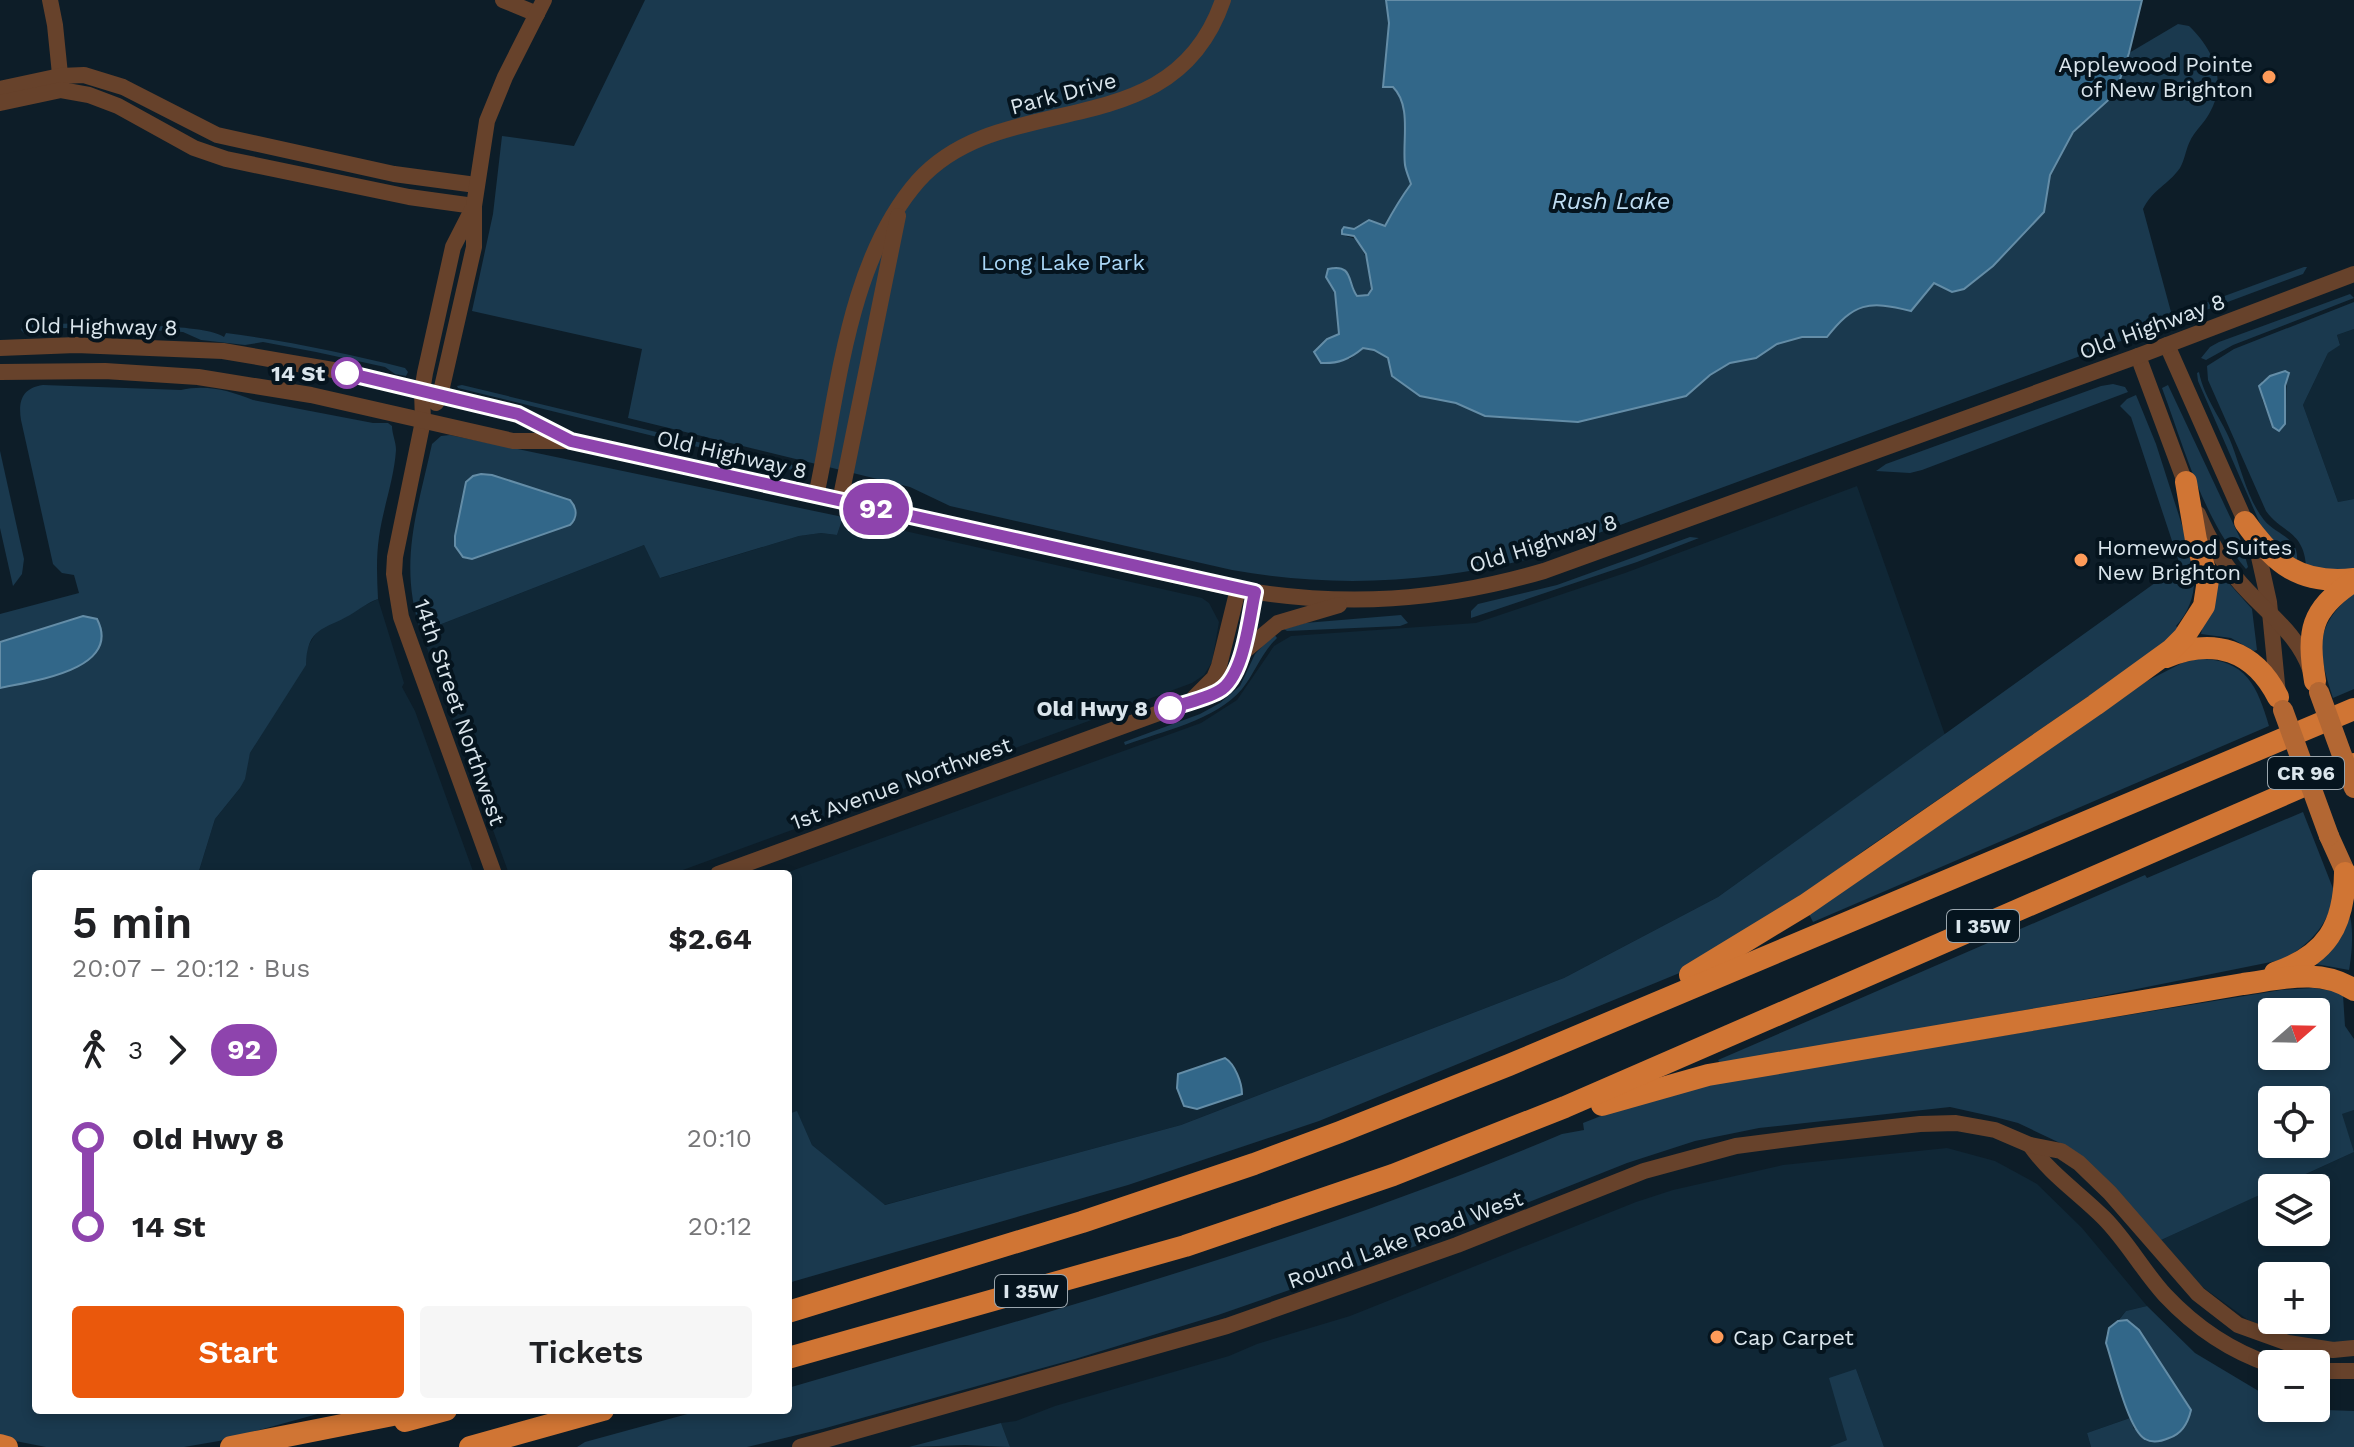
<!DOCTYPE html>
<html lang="en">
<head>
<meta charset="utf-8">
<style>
  :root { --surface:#fff; --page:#f6f6f6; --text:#202124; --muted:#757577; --accent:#ea580c }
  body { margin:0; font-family:"Work Sans",sans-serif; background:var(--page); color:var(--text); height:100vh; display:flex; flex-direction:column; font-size:30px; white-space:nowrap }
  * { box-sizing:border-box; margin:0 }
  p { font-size:26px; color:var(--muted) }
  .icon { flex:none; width:44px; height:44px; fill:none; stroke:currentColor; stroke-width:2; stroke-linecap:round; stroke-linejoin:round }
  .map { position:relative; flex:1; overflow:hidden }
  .drawer { position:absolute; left:32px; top:870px; width:760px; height:544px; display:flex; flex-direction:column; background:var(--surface); border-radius:8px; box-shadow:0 4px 12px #0003 }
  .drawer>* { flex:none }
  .badge { padding:0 16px; border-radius:26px; font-size:28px; line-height:52px }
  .needle { width:52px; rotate:70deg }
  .tools { position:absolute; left:2258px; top:998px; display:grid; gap:16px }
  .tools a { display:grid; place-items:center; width:72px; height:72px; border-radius:8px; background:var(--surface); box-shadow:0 4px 12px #0003; font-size:40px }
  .map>.badge { position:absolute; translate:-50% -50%; box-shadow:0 0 0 4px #fff }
  .legs { display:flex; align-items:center; gap:12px; height:88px; padding:0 40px; font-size:26px }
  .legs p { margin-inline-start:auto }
  .overview { display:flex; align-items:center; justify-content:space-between; height:136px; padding:0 40px }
  h1 { font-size:44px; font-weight:600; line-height:60px }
  .action { display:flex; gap:16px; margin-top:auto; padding:16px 40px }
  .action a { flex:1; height:92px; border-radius:8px; background:var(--accent); color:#fff; font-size:32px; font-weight:600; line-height:92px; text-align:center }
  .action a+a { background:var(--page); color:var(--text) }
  ul { padding:0 40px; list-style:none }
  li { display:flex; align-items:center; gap:28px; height:88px; font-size:30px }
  li i { display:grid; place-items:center; width:12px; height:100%; margin:0 10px; background:currentColor }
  li i::after { content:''; width:20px; height:20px; margin:-10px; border:6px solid; border-radius:50%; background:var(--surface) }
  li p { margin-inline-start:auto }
  li:first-child i { background:linear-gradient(#0000 50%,currentColor 0) }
  li:last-child i { background:linear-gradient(currentColor 50%,#0000 0) }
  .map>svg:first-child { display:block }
  .built { fill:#102736; fill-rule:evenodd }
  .green { fill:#1a394e; fill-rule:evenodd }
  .water { fill:#326789; stroke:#648da7; stroke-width:2 }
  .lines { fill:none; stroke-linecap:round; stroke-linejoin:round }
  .minor { stroke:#67422b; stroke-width:16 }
  .major { stroke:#b36733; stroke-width:20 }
  .highway { stroke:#d07534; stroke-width:22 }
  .major-bridge { stroke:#b36733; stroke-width:20 }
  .line-1-casing { stroke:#fff; stroke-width:18 }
  .line-1 { stroke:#8e44ad; stroke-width:12 }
  .poi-dot { fill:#fe9b59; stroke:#05141e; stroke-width:3 }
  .stop-1-dot { fill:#fff; stroke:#8e44ad; stroke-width:4 }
  .labels { text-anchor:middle; stroke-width:8; stroke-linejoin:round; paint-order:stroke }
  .shield { fill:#05141e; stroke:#9aa6ae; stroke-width:2 }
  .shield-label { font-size:20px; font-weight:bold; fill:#dae5ec }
  .poi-label { font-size:22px; fill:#dae5ec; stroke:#05141e; text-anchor:start }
  .street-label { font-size:22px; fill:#dae5ec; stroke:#05141e }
  .park-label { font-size:22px; fill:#a9d7f7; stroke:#05141e }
  .stop-label { font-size:22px; font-weight:bold; fill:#dae5ec; stroke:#05141e; text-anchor:end }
  .water-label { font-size:24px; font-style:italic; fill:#c0def3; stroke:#05141e }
</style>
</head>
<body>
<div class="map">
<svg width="2354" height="1447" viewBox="0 0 2354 1447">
  <rect width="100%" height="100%" fill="#0d1d28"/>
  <!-- built -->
  <g class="built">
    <polygon points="2354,329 2354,499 2338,502 2303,405 2328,353 2340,344 2337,335"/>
    <polygon points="1857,486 1945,735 1718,897 1564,978 1181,1125 884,1205 812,1145 797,1112 788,1114 788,874 783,874 1201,723 1237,700 1274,646 1291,636 1476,623 1625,573"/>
    <polygon points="843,517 1202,598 1209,603 1219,622 1212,662 1204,675 1192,683 672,874 509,874 421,632 644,545 661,578 799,536 821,533 837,535"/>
    <polygon points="378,599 404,683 402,687 415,711 474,874 198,874 215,819 240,788 250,753 305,665 307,648 316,633 326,624"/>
    <path d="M2354,1110V1342H2322L2282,1334L2248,1320L2197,1283L2161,1240L2272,1189V1232H2316V1188H2275L2354,1152L2341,1114ZM2272,1276H2316V1320H2272Z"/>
    <polygon points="1947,1148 1995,1161 2037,1184 2082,1228 2147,1306 2126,1311 2106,1334 2106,1343 2130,1418 2087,1433 2091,1447 1884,1447 1856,1369 1847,1440 1829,1447 1010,1447 1001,1423 1016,1421 1055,1406 1229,1356 1257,1344 1350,1316 1636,1202 1673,1190 1783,1165"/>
  </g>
  <!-- green -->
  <g class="green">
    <path d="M645,0H1386L1389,23L1384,87H1394C1412,106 1402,141 1405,165C1406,171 1409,178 1411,184C1400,199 1393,212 1384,227C1369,215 1358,224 1346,236L1356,239C1365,254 1379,278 1368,295L1357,296L1347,272L1333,267L1329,284L1335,292L1339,335L1327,339L1315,352L1317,358L1350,359L1363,348L1374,350L1388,358L1391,366L1420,396L1456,403L1485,416L1578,422L1686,396L1710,375L1730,363L1756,358L1777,344L1802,337H1827C1854,303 1868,300 1911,310L1934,283L1952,292L2043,212L2050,175L2073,132L2115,94L2129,53L2178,24L2189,26C2214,50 2228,82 2209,114C2204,123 2196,130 2191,139C2186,148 2185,159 2180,168C2168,185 2153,189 2143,209L2171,312L2170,323L1525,560C1427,583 1331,588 1232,570L950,506L910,487L628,418L642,349L472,311L493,214L502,136L574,146Z"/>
    <polygon points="2304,267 2307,267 2303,274 2182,319 2178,313"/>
    <polygon points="2350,294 2354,298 2233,345 2206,360 2201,358 2210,347 2219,342"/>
    <path d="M2354,302V329L2337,335L2340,345L2328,353L2303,405L2338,502L2354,499V569L2329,571L2306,565C2303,531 2282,533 2266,511L2208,380L2207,366L2234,349ZM2281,372L2289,373C2283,390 2290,417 2281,430L2273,427L2262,399V381Z"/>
    <path d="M86,323C114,325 206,324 224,337L226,333C287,341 346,353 405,368L408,372L406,376L395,374L385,367L316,352L263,342L245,345L201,340L183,332L112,328H41L24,333L21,330L23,325Z"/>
    <path d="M2199,372C2204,399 2223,420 2232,445C2241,469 2248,500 2264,520C2276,535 2299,537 2297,560L2276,547L2262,528L2198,381L2197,373Z"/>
    <polygon points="2113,384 2125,387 2128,392 1922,470 1910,473 1876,471 1886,464 2101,386"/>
    <path d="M43,385L181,390C207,384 230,391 253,400L373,423H388L392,426C392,434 396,442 396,450C394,480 383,508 379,537C376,558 377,578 378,599C367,603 360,609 350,615C324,630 307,627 306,665L250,753L245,779L240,788L215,819L198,874H36V1410H332L219,1441L184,1447H46L0,1438V688L69,671L60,623L0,642V614L79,593L74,575L62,573L53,564L21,420C18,401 22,388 43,385Z"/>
    <polygon points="462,385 805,468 796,471 458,388 457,386"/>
    <path d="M2168,385L2240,538L2248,567L2246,569C2202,517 2185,450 2162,388Z"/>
    <path d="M2136,395L2156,444L2198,575L2194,576C2195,595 2189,612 2176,626L2179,629L2159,648L1866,849L1780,912L1699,965L1319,1121L1128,1185L788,1283V1114L797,1111L812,1145L885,1205L1181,1125L1564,978L1718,897L2180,565L2131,417L2120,406L2127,399Z"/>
    <path d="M450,435L843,517L837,535L821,533L799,536L660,578L644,545L421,632C398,564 417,512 432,444L441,436ZM481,474L492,475L573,505L576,516L473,476Z"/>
    <polygon points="0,451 24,559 22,574 13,586 0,528"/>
    <polygon points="1690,537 1699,538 1637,562 1471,618 1471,611 1478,604 1557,585"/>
    <polygon points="2218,571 2252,609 2257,650 2254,651 2231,638 2201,634 2213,574"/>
    <path d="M2354,592V689L2333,698C2317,649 2313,629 2354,592Z"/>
    <polygon points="1401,615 1408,623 1400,626 1287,631 1284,629 1305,623"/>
    <path d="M1274,634L1277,638C1261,653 1255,673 1242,689C1215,721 1162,731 1125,745L1124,742L1200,714L1220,703L1240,686L1255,654Z"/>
    <path d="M2197,659C2246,658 2257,686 2269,726L1813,922L1807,910L2147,681L2182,663Z"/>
    <path d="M2303,812L2334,891C2331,923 2308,947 2281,960L2087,999L1721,1065L1718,1060L2145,875L2147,878Z"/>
    <path d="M2349,913C2354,927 2352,954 2349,970L2316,964Z"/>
    <path d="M2313,988L2333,991L2343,995L2345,1026L2354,1039V1110L2342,1114L2354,1152L2161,1240L2060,1143L2018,1123L1995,1117L1950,1107L1759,1128L1695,1141L1627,1163L1436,1239L1218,1315L1075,1359L822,1429L747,1447H577L585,1442L702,1410H788V1388C1049,1312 1311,1240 1562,1134L1584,1130L1583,1123L1665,1091L2281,990ZM2272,1012H2316V1056H2272ZM2272,1100H2316V1144H2272Z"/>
    <polygon points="2147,1306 2195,1353 2272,1399 2272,1408 2354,1411 2354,1447 2091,1447 2087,1433 2130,1418 2134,1429 2191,1410 2131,1322 2118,1321 2126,1311"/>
    <polygon points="1856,1369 1884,1447 1829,1447 1847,1440 1829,1378"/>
    <polygon points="1001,1423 1010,1447 965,1445 909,1447"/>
  </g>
  <!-- water -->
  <g class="water">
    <path d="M1386,0H2142L2129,53L2115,94L2073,132L2050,175L2044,212L1993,266L1964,289L1952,292L1934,283L1911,311C1868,300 1854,303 1827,337H1802L1777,344L1756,358L1730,363L1710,375L1686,396L1578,422L1485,416L1456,403L1420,396L1392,376L1388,358L1374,350L1363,348C1350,359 1338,364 1321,363L1314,352L1327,339L1339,334L1335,292L1326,277L1328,269C1354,263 1347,283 1357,296L1368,295L1372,289L1366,254L1354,236L1342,234V230L1344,227L1354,229L1369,220L1385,226C1393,211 1400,199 1411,184C1409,178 1406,171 1405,165C1402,141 1412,106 1393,87H1383L1389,23Z"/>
    <polygon points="2285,371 2289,373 2285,386 2285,424 2279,431 2273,427 2259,386 2270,376"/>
    <path d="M481,474L492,475L570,500C577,508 578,517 570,525L472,559L463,557L455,546V536L466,482L473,476Z"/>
    <path d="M83,616L97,619C123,670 32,681 0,688V642Z"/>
    <path d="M1225,1058C1235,1064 1242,1083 1242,1094L1197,1109L1184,1106L1177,1088L1178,1074Z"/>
    <path d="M2127,1320L2139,1330L2191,1410C2188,1423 2182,1434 2169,1438C2162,1441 2152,1443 2145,1439C2128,1430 2113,1363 2106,1343L2109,1328L2118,1321Z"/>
  </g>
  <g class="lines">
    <!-- minor -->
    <g class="minor">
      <polyline points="50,0 55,25 61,84"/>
      <polyline points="503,0 537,14"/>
      <polyline points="0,89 60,76 84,75 123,87 217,135 394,174 476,185"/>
      <polyline points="0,103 61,90 89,95 118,106 194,148 226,159 409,197 474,206"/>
      <polyline points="474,206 453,247 425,373 422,391 423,421 395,557 394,574 401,617 494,874"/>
      <polyline points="2167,345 2257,548 2269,602 2278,694"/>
      <polyline points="0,348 76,345 223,351 333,370 518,414 566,438"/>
      <polyline points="2138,356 2189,493"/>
      <path d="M0,372L105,371L198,377L311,395L513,441H571L1238,589C1344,608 1441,601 1544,571L2138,356L2354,274"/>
      <polyline points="436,403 440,396 474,247 474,206 487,121 505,77 544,0"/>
      <path d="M816,496C838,395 847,262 918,181C1004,85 1172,150 1223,0"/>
      <polyline points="840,501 898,216"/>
      <path d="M2198,514C2208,537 2220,559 2236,578C2261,609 2296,630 2310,669"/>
      <polyline points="1242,653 1278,623 1339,605"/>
      <polyline points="1194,698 1214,678 1219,666 1238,589"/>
      <path d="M718,874L1219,691C1246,667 1248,626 1255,592"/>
      <path d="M2030,1145C2050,1174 2079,1193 2104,1218C2127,1241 2143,1271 2165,1295C2196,1328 2230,1351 2272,1365"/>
      <polyline points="2316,1371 2354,1371"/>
      <polyline points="800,1447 1227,1326 1457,1245 1644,1171 1736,1146 1820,1135 1920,1124 1956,1123 1995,1130 2030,1145 2061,1151 2079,1163 2110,1193 2198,1294 2238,1325 2288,1343 2333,1350 2354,1348"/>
    </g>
    <!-- major -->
    <polyline class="major" points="2329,836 2352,887"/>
    <!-- highway -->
    <g class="highway">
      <path d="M2245,522C2275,564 2300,585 2354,579"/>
      <path d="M2166,657C2214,637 2254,650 2278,697"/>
      <path d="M2315,681C2307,632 2310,609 2354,581"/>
      <path d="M2275,973C2327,955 2344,926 2345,873"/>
      <polyline points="1690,975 1805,905 2095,705 2171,650 2184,637 2204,606 2208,580 2196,540 2186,482"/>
      <path d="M1602,1105L1708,1075L2243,984C2281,979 2320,967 2354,990"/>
      <polyline points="788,1312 1082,1222 1254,1164 1340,1132 1509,1065 2354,709"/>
      <polyline points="788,1358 1185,1246 1393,1175 1565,1107 2354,764"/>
      <polyline points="405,1421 446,1410"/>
      <polyline points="0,1445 7,1447"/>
      <polyline points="231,1447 418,1410"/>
      <polyline points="470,1447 603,1410"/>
    </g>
    <!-- major-bridge -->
    <g class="major-bridge">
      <polyline points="2319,692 2354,788"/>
      <polyline points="2283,710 2329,836"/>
    </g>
  </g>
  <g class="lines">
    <!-- line-1 casing -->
    <g class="line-1-casing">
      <path id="line-1" d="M347,373L518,414L571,441L1255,592C1249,619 1244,677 1219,691C1205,699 1186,703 1170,708"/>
    </g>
    <!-- line-1 -->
    <use href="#line-1" class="line-1"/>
  </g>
  <!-- markers -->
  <g class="poi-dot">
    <circle cx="2269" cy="77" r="8"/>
    <circle cx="2081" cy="560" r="8"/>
    <circle cx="1717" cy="1337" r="8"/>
  </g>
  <g class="stop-1-dot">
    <circle cx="347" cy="373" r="14"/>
    <circle cx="1170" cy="708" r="14"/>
  </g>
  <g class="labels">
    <!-- shield labels -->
    <g class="shield">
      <rect x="2268" y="757" width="76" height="32" rx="6"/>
      <rect x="1947" y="910" width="72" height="32" rx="6"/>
      <rect x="995" y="1275" width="72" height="32" rx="6"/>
    </g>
    <g class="shield-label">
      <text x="2306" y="780">CR 96</text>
      <text x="1983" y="933">I 35W</text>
      <text x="1031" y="1298">I 35W</text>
    </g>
    <!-- poi labels -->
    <g class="poi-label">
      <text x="2253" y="72" text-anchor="end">Applewood Pointe<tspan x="2253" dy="25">of New Brighton</tspan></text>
      <text x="2097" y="555">Homewood Suites<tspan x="2097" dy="25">New Brighton</tspan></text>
      <text x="1733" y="1345">Cap Carpet</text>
    </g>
    <!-- street labels -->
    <g class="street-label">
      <text transform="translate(1063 93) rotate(-15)" y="8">Park Drive</text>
      <text transform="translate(101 326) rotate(1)" y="8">Old Highway 8</text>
      <text transform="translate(2152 326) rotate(-20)" y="8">Old Highway 8</text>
      <text transform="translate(732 454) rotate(13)" y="8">Old Highway 8</text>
      <text transform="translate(1543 543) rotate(-17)" y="8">Old Highway 8</text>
      <text transform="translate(460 712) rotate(71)" y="8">14th Street Northwest</text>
      <text transform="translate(901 783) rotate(-20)" y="8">1st Avenue Northwest</text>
      <text transform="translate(1405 1239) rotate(-20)" y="8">Round Lake Road West</text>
    </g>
    <!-- park labels -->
    <g class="park-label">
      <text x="1063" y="270">Long Lake Park</text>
    </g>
    <!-- stop labels -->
    <g class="stop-label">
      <text x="325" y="381">14 St</text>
      <text x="1148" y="716">Old Hwy 8</text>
    </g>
    <!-- water labels -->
    <g class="water-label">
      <text x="1611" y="209">Rush Lake</text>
    </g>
  </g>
</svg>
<div class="tools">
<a><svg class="needle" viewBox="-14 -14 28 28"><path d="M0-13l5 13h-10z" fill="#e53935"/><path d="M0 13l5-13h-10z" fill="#757577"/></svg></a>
<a><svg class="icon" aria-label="locate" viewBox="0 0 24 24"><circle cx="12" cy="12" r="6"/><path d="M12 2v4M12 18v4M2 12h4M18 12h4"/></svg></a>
<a><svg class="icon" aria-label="layers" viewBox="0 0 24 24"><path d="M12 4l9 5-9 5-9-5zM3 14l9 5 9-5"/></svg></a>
<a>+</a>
<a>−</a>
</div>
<b class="badge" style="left:876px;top:509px;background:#8e44ad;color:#fff">92</b>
<section class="drawer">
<div class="overview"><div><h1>5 min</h1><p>20:07 – 20:12 · Bus</p></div><b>$2.64</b></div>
<div class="legs"><svg class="icon" aria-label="walk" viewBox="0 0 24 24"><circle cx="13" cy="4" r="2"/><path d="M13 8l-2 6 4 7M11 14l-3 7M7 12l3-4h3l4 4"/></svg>3<svg class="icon" aria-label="forward" viewBox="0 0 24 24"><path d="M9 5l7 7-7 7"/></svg><b class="badge" style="background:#8e44ad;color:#fff">92</b></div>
<ul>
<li><i style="color:#8e44ad"></i><b>Old Hwy 8</b><p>20:10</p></li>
<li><i style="color:#8e44ad"></i><b>14 St</b><p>20:12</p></li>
</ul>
<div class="action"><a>Start</a><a>Tickets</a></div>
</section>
</div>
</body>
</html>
